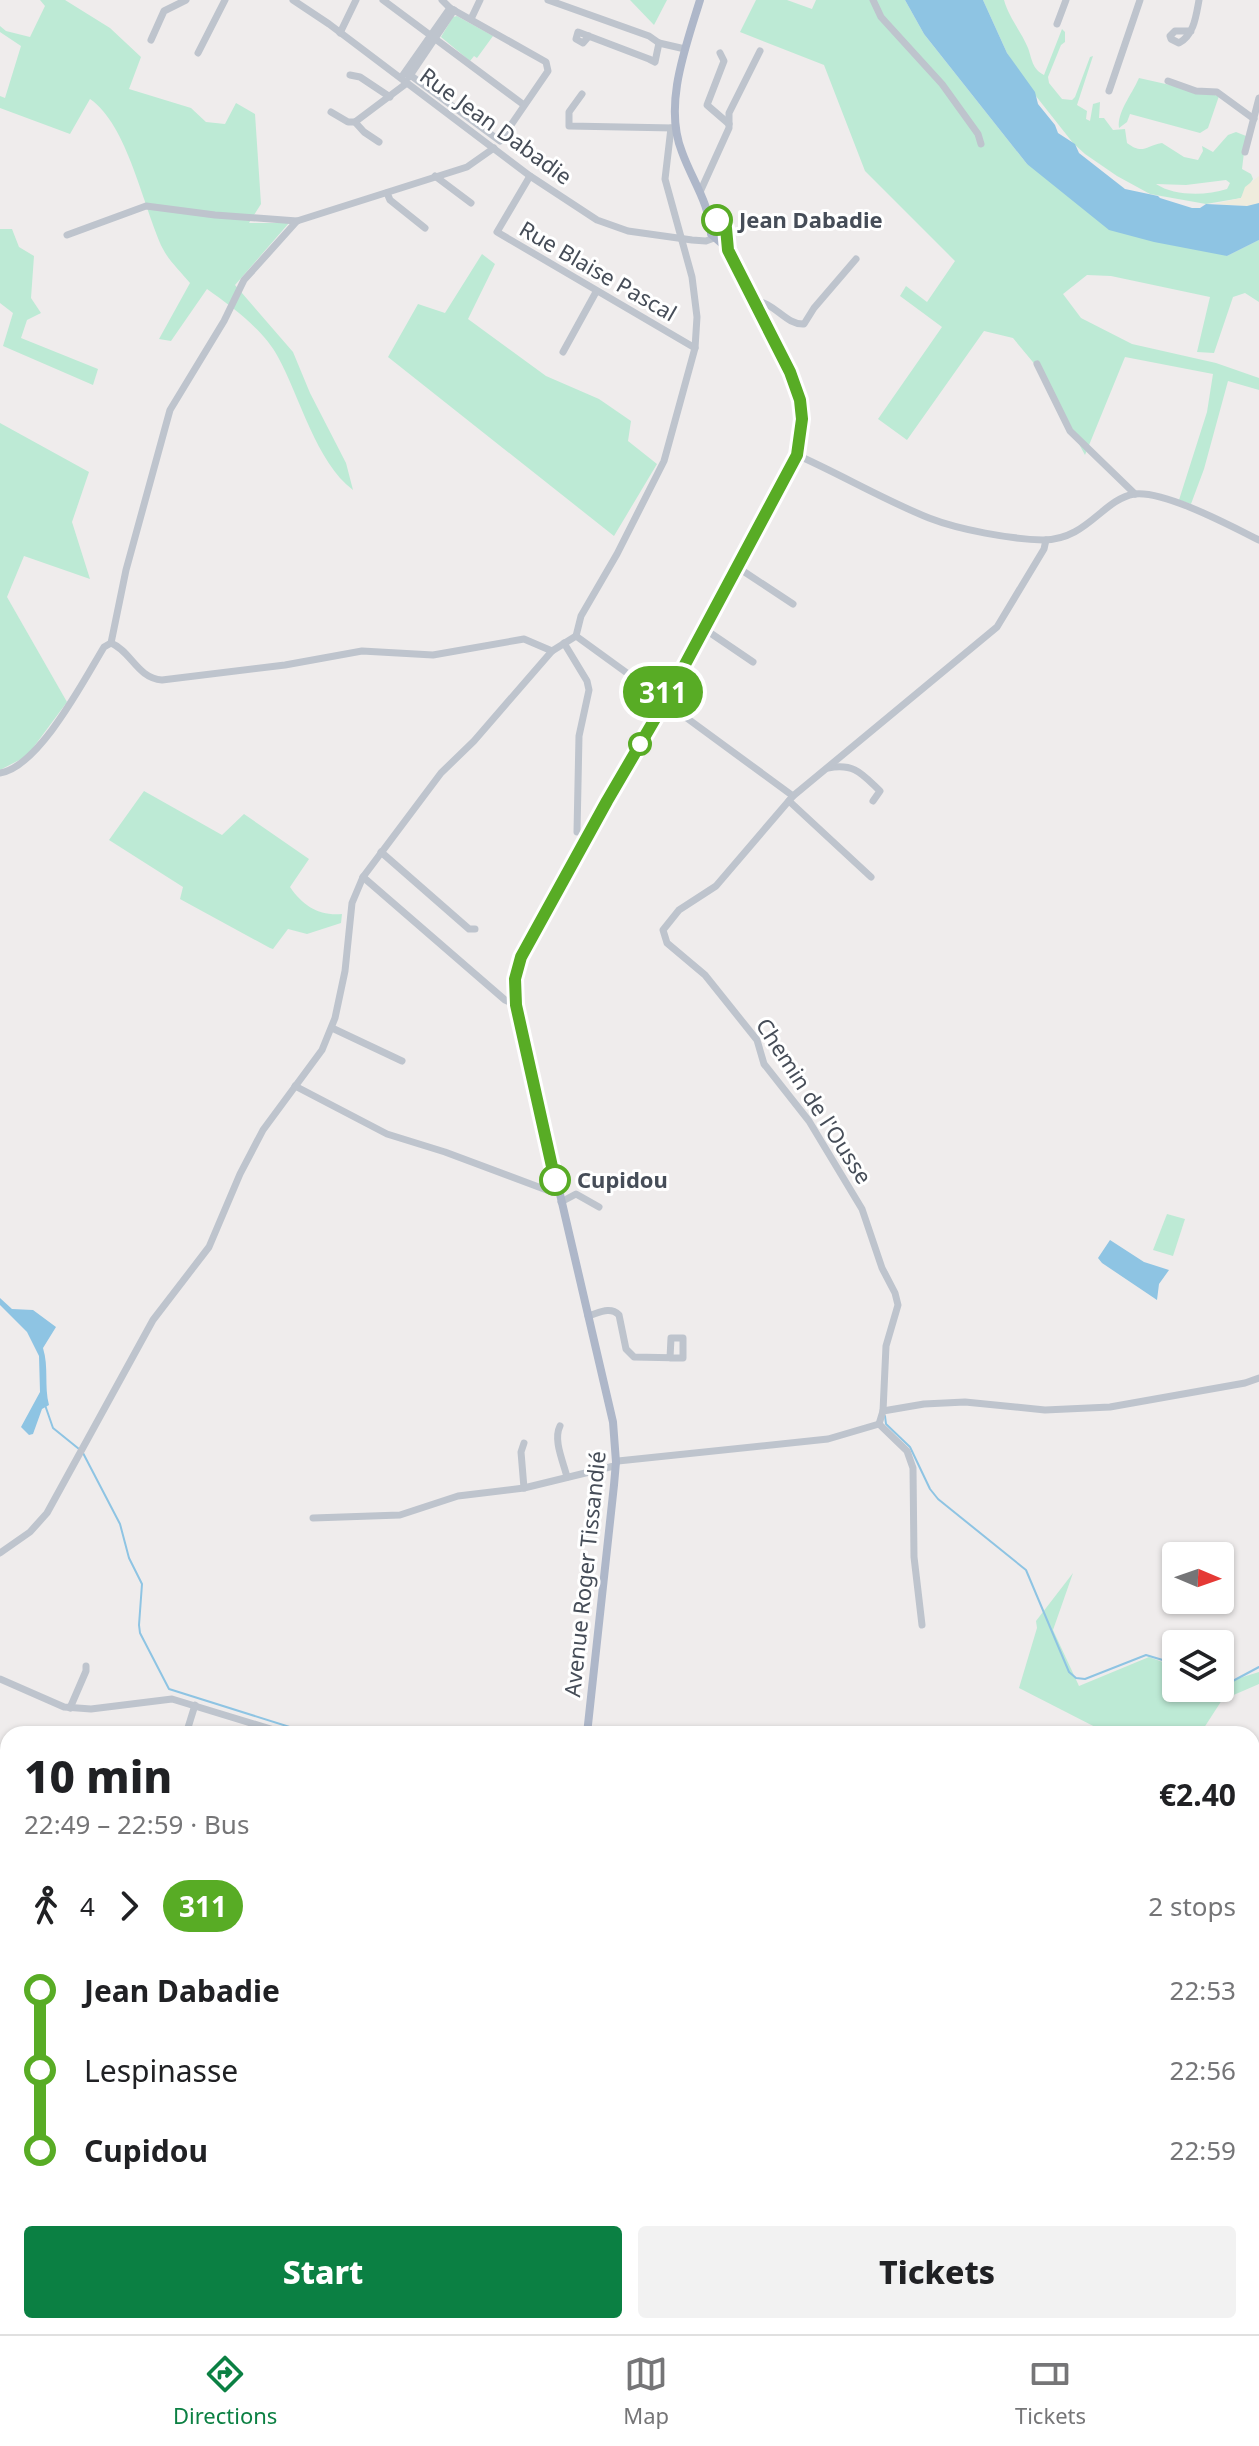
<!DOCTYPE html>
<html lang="en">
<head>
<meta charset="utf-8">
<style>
  :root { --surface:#fff; --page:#f2f2f2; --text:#202124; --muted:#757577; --line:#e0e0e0; --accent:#0b8043 }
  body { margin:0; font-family:"Noto Sans",sans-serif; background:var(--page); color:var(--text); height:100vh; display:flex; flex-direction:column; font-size:30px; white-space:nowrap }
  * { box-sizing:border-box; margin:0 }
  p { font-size:26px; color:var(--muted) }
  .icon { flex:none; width:44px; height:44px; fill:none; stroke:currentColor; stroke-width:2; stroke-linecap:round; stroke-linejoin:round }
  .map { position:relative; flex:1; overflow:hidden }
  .panel { position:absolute; left:0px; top:1726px; width:1260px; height:608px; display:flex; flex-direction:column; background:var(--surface); border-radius:24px 24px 0 0; box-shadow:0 2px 6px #0004 }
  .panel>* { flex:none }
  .badge { padding:0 16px; border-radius:26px; font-size:28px; line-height:52px }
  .needle { width:52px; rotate:92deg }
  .tools { position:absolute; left:1162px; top:1542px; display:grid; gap:16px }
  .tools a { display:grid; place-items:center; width:72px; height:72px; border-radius:8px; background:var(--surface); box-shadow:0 2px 6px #0004; font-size:40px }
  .map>.badge { position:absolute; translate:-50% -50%; box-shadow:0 0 0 4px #fff }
  .legs { display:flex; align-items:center; gap:12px; height:88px; padding:0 24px; font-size:26px }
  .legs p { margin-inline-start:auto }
  .summary { display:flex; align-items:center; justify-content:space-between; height:136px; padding:0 24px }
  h1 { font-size:44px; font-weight:800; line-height:60px }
  .action { display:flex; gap:16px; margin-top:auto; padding:16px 24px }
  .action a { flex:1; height:92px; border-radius:8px; background:var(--accent); color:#fff; font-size:32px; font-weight:800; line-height:92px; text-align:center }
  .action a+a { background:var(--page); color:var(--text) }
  ul { padding:0 24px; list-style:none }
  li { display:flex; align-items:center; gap:28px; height:80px; font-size:30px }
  li i { display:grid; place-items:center; width:12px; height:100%; margin:0 10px; background:currentColor }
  li i::after { content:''; width:20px; height:20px; margin:-10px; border:6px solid; border-radius:50%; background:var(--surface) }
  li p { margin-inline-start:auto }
  li:first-child i { background:linear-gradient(#0000 50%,currentColor 0) }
  li:last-child i { background:linear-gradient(currentColor 50%,#0000 0) }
  .dock { display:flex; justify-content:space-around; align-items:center; height:112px; border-top:2px solid var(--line); background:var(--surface); font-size:22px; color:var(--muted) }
  .dock a { display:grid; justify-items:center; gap:4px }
  .dock .current { color:var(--accent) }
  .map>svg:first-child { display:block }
  .green { fill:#bdead5; fill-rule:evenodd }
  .sand { fill:#efecdd }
  .water { fill:#8ec4e3 }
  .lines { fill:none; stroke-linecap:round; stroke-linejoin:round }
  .stream { stroke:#8ec4e3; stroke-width:2 }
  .minor { stroke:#bec4cd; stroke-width:7 }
  .major { stroke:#aeb7c9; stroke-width:8 }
  .line-1-casing { stroke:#fff; stroke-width:18 }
  .line-1 { stroke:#58ac25; stroke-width:12 }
  .stop-1-dot { fill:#fff; stroke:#58ac25; stroke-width:4 }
  .labels { text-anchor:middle; stroke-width:6; stroke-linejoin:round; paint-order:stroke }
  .street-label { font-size:22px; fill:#464d58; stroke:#fff }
  .stop-label { font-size:22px; font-weight:bold; fill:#464d58; stroke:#fff; text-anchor:start }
</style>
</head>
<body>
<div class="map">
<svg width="1259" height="2334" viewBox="0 0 1259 2334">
  <rect width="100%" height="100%" fill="#efecec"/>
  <!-- green -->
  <g class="green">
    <path d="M40,0H65L110,28L141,57L129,89L191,108L206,122L225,124L236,103L255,114L261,204L249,223H289L235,285L293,352L310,393L346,463L353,490C316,462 300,397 278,357C264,330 231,306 207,289L171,341L159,339L190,283C181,272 169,261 163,249C143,207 128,125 90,99L70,134L0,108V96L5,98L21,46L0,32V26L6,31L30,37L45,6Z"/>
    <polygon points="630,0 667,0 654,25"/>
    <polygon points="756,0 787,0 812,9 816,0 905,0 924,34 1027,164 1227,256 1259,240 1259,302 1245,293 1233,297 1214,353 1197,352 1210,297 1111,276 1087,275 1063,294 1081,318 1132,344 1216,363 1259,378 1259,390 1228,381 1204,469 1191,504 1179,500 1207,412 1213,374 1125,357 1085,455 1037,367 1013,338 984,331 907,440 878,419 942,327 900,296 906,286 927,302 955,261 865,171 824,65 740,32"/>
    <path d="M983,0H1004C1009,18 1021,31 1028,48C1032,59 1032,69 1044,75L1062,29L1065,32V42L1061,45L1048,77L1049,83L1062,99L1072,100L1075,97L1090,57L1093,56L1077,105L1087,111L1086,119L1090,121L1093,104L1100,102L1099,118H1104L1113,130L1125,129L1127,143C1143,155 1145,146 1162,143L1184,157L1198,160L1203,151L1202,146L1213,152L1228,135L1236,132L1246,136L1242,169L1251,174L1253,179L1241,198L1206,204L1150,194L1117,176L1085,154L1073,143L1028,86L1007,53ZM1226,180L1230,183L1227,189C1205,196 1174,196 1156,184L1186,185Z"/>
    <polygon points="457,16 493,36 477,58 474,56 470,61 441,37 453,17"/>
    <path d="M1139,78L1219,96L1208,128L1200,133L1130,114L1127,122L1119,128C1117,112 1131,96 1139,78Z"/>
    <polygon points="0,229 12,229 19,247 34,256 31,298 41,313 27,320 21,338 98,369 93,385 3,346 13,313 0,303"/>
    <polygon points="482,254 495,264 468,319 546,376 599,399 631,421 628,441 657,464 614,536 388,357 418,304 445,313"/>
    <polygon points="0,423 89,472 72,522 90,579 24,556 7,597 67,702 27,756 0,770"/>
    <path d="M144,791L222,835L244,814L309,859L290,887C303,906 319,916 342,914L341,923L307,934L288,929L273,949L270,948L180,899L183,887L109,840Z"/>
    <polygon points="1167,1214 1185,1219 1173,1256 1153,1250"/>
    <polygon points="1073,1573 1053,1630 1079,1686 1149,1657 1176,1667 1176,1688 1220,1688 1220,1684 1259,1672 1259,1684 1222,1700 1200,1734 1105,1732 1019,1688 1037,1628 1036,1621"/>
  </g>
  <!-- sand -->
  <polygon class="sand" points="1259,176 1259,203 1247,206 1214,204 1241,198 1245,187"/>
  <!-- water -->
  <g class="water">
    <polygon points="905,0 983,0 1007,53 1035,92 1038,104 1055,125 1058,133 1075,144 1079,153 1125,189 1158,196 1160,198 1192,208 1200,208 1206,204 1247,206 1259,203 1259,240 1227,256 1154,242 1109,230 1027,164 924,34"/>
    <polygon points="1110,1240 1144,1262 1169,1270 1159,1284 1157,1300 1102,1263 1098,1258"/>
    <path d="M0,1298L12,1309L33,1310L56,1327L43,1348C49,1367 44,1386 49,1405L42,1409L33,1434L29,1435L21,1427L40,1392L39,1356L27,1332L0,1305Z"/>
  </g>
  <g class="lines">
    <!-- stream -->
    <g class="stream">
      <polyline points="45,1405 53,1428 79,1449"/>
      <polyline points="885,1416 886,1424 910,1447 930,1489 938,1499 1026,1570 1069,1672 1076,1678 1085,1679 1146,1655 1176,1664"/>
      <polyline points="83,1453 120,1524 129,1558 142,1584 139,1625 140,1633 169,1689 312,1734"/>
      <polyline points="1220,1681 1229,1683 1259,1667"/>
      <polyline points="1252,2001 1259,2004"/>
      <polyline points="535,2326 551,2334"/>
    </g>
    <!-- minor -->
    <g class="minor">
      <polyline points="293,0 329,24 530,176 597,220 628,231 692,240 706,241 714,238"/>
      <polyline points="383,0 524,105"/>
      <polyline points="548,0 649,36 659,43 685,49"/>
      <polyline points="873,0 881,17 942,84 978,134 981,144"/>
      <polyline points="471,19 480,0"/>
      <polyline points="1057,24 1066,0"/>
      <path d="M1191,31H1175L1170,36L1171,39L1179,43C1194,35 1196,16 1199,0"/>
      <polyline points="340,33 356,0"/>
      <polyline points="589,36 583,43 576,39 578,32 649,59 655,62 659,43"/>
      <polyline points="151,40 164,11 186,0"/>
      <polyline points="198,53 225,0"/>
      <polyline points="720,53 724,61 707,105 729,124"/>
      <polyline points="406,72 500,141 548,71 546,62 450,8 442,0"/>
      <polyline points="350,75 360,77 390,97"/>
      <polyline points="403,75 450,8"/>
      <polyline points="409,77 454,10"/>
      <polyline points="1168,81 1196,91 1217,92 1254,119"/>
      <polyline points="1109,91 1140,0"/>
      <polyline points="582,94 569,112 569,126 674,128"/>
      <polyline points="331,112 348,122 355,122 407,83"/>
      <polyline points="355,122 364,132 379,142"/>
      <polyline points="1245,152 1259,98"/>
      <polyline points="435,176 471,203"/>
      <polyline points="530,176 497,232 695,348"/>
      <polyline points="700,192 729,128 729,113 760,51"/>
      <polyline points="387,193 390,200 425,228"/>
      <polyline points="67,235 146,206 215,215 297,221"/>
      <path d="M754,301C774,301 785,325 804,324L814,308L856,259"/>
      <polyline points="563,352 596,292"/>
      <polyline points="1037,364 1070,431 1135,494"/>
      <path d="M797,455C842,475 884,500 929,518C960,530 1010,539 1043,540C1087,540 1102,500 1134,494C1164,490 1231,526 1259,540"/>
      <polyline points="737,567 793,604"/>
      <polyline points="703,628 753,662"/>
      <polyline points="576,636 581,616 617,554 664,461 695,348 697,317 692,277 665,179 671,128"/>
      <polyline points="111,643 126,570 170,410 224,321 244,280 297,221 467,167 494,148"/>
      <polyline points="564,643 587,681 589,690 579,736 577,832"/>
      <polyline points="673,701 684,716 793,796"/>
      <path d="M828,768C855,763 862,774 880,791L873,801"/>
      <path d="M0,773C39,767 84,680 104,647L111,643C131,651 137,678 162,680L285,665L362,651L433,655L524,639L552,651L576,636L649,689L663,691"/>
      <polyline points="789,801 871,877"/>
      <polyline points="381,852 469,929 475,929"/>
      <polyline points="363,877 505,1000 516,1005"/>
      <polyline points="332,1028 402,1061"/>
      <polyline points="295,1086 387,1134 445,1152 552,1192 558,1191"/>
      <polyline points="561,1202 576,1194 599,1207"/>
      <path d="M588,1316C599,1313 610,1306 619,1315L626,1349L634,1357L683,1358V1338H671L670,1358"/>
      <polyline points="883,1411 924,1404 965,1402 1045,1410 1110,1407 1245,1383 1259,1378"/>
      <polyline points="879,1424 883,1411 886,1346 898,1305 895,1293 882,1268 862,1209 809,1121 764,1064 757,1040 705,975 667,943 663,930 679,910 716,886 793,796 997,627 1044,549 1046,540"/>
      <polyline points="879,1424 907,1451 913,1468 914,1557 922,1625"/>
      <path d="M560,1426C553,1440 563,1461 567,1477"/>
      <polyline points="524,1488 521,1452 524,1443"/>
      <polyline points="313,1518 400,1515 458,1496 524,1488 614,1466 618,1461 828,1439 879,1424"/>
      <polyline points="0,1553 30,1532 47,1513 153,1320 209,1247 240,1174 263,1130 322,1050 335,1018 345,971 352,903 363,877 441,773 474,741 552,651"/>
      <polyline points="0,1679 64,1707 91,1709 172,1699 287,1734"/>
      <polyline points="70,1708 86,1671 86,1666"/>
      <polyline points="186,1734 195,1705"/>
      <polyline points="1252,2057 1259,2054"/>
      <polyline points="0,2114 8,2116"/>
      <polyline points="1252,2145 1259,2131"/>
      <polyline points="1257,2192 1259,2186"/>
      <polyline points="451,2326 463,2334"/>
      <polyline points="371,2334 376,2326"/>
    </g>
    <!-- major -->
    <g class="major">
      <path d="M700,0C686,46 663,105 682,152C692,180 710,204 711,234L728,249"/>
      <polyline points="674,685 797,455 802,419 800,400 790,372 728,249 724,226 707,209"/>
      <polyline points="666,700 672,701 677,698 679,691 674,685"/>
      <polyline points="666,700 662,694 667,686 674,685"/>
      <path d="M587,1734L614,1485L616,1462L613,1422L516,1005C515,983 517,964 528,945L607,801L666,700"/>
      <polyline points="405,2334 410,2326"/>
    </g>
  </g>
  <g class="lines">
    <!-- line-1 casing -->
    <g class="line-1-casing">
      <polyline id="line-1" points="555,1180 516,1005 515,979 521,957 607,801 666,700 662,694 667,686 674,685 797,455 802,419 800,400 790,372 728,250 726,228 717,220"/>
    </g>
    <!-- line-1 -->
    <use href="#line-1" class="line-1"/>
  </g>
  <!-- markers -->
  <g class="stop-1-dot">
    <circle cx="717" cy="220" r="14"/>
    <circle cx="640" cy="744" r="10"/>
    <circle cx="555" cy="1180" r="14"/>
  </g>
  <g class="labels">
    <!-- street labels -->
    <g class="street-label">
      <text transform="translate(496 126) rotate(36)" y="8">Rue Jean Dabadie</text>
      <text transform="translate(598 271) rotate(30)" y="8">Rue Blaise Pascal</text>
      <text transform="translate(814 1101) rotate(57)" y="8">Chemin de l'Ousse</text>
      <text transform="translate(585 1574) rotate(-84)" y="8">Avenue Roger Tissandié</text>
    </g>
    <!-- stop labels -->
    <g class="stop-label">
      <text x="739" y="228">Jean Dabadie</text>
      <text x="577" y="1188">Cupidou</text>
    </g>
  </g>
</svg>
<div class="tools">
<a><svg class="needle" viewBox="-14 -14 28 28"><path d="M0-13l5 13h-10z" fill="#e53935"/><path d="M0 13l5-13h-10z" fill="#757577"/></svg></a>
<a><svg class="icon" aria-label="layers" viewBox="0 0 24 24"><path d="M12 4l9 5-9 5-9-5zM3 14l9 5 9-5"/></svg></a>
</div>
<b class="badge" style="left:663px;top:692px;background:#58ac25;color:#fff">311</b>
<section class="panel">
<div class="summary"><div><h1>10 min</h1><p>22:49 – 22:59 · Bus</p></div><b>€2.40</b></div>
<div class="legs"><svg class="icon" aria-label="walk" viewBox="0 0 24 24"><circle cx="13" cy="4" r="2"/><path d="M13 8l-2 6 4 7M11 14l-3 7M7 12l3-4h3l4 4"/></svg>4<svg class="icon" aria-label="forward" viewBox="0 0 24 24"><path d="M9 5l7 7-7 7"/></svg><b class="badge" style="background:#58ac25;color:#fff">311</b><p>2 stops</p></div>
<ul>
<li><i style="color:#58ac25"></i><b>Jean Dabadie</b><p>22:53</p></li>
<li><i style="color:#58ac25"></i><span>Lespinasse</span><p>22:56</p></li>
<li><i style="color:#58ac25"></i><b>Cupidou</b><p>22:59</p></li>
</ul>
<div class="action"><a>Start</a><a>Tickets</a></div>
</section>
</div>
<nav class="dock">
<a class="current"><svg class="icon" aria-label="directions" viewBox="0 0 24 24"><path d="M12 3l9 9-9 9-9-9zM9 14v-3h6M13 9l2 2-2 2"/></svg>Directions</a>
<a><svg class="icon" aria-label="map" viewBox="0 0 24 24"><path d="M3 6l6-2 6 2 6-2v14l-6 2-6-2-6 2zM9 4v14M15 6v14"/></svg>Map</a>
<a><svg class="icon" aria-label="tickets" viewBox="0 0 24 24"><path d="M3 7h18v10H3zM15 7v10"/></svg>Tickets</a>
</nav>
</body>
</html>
